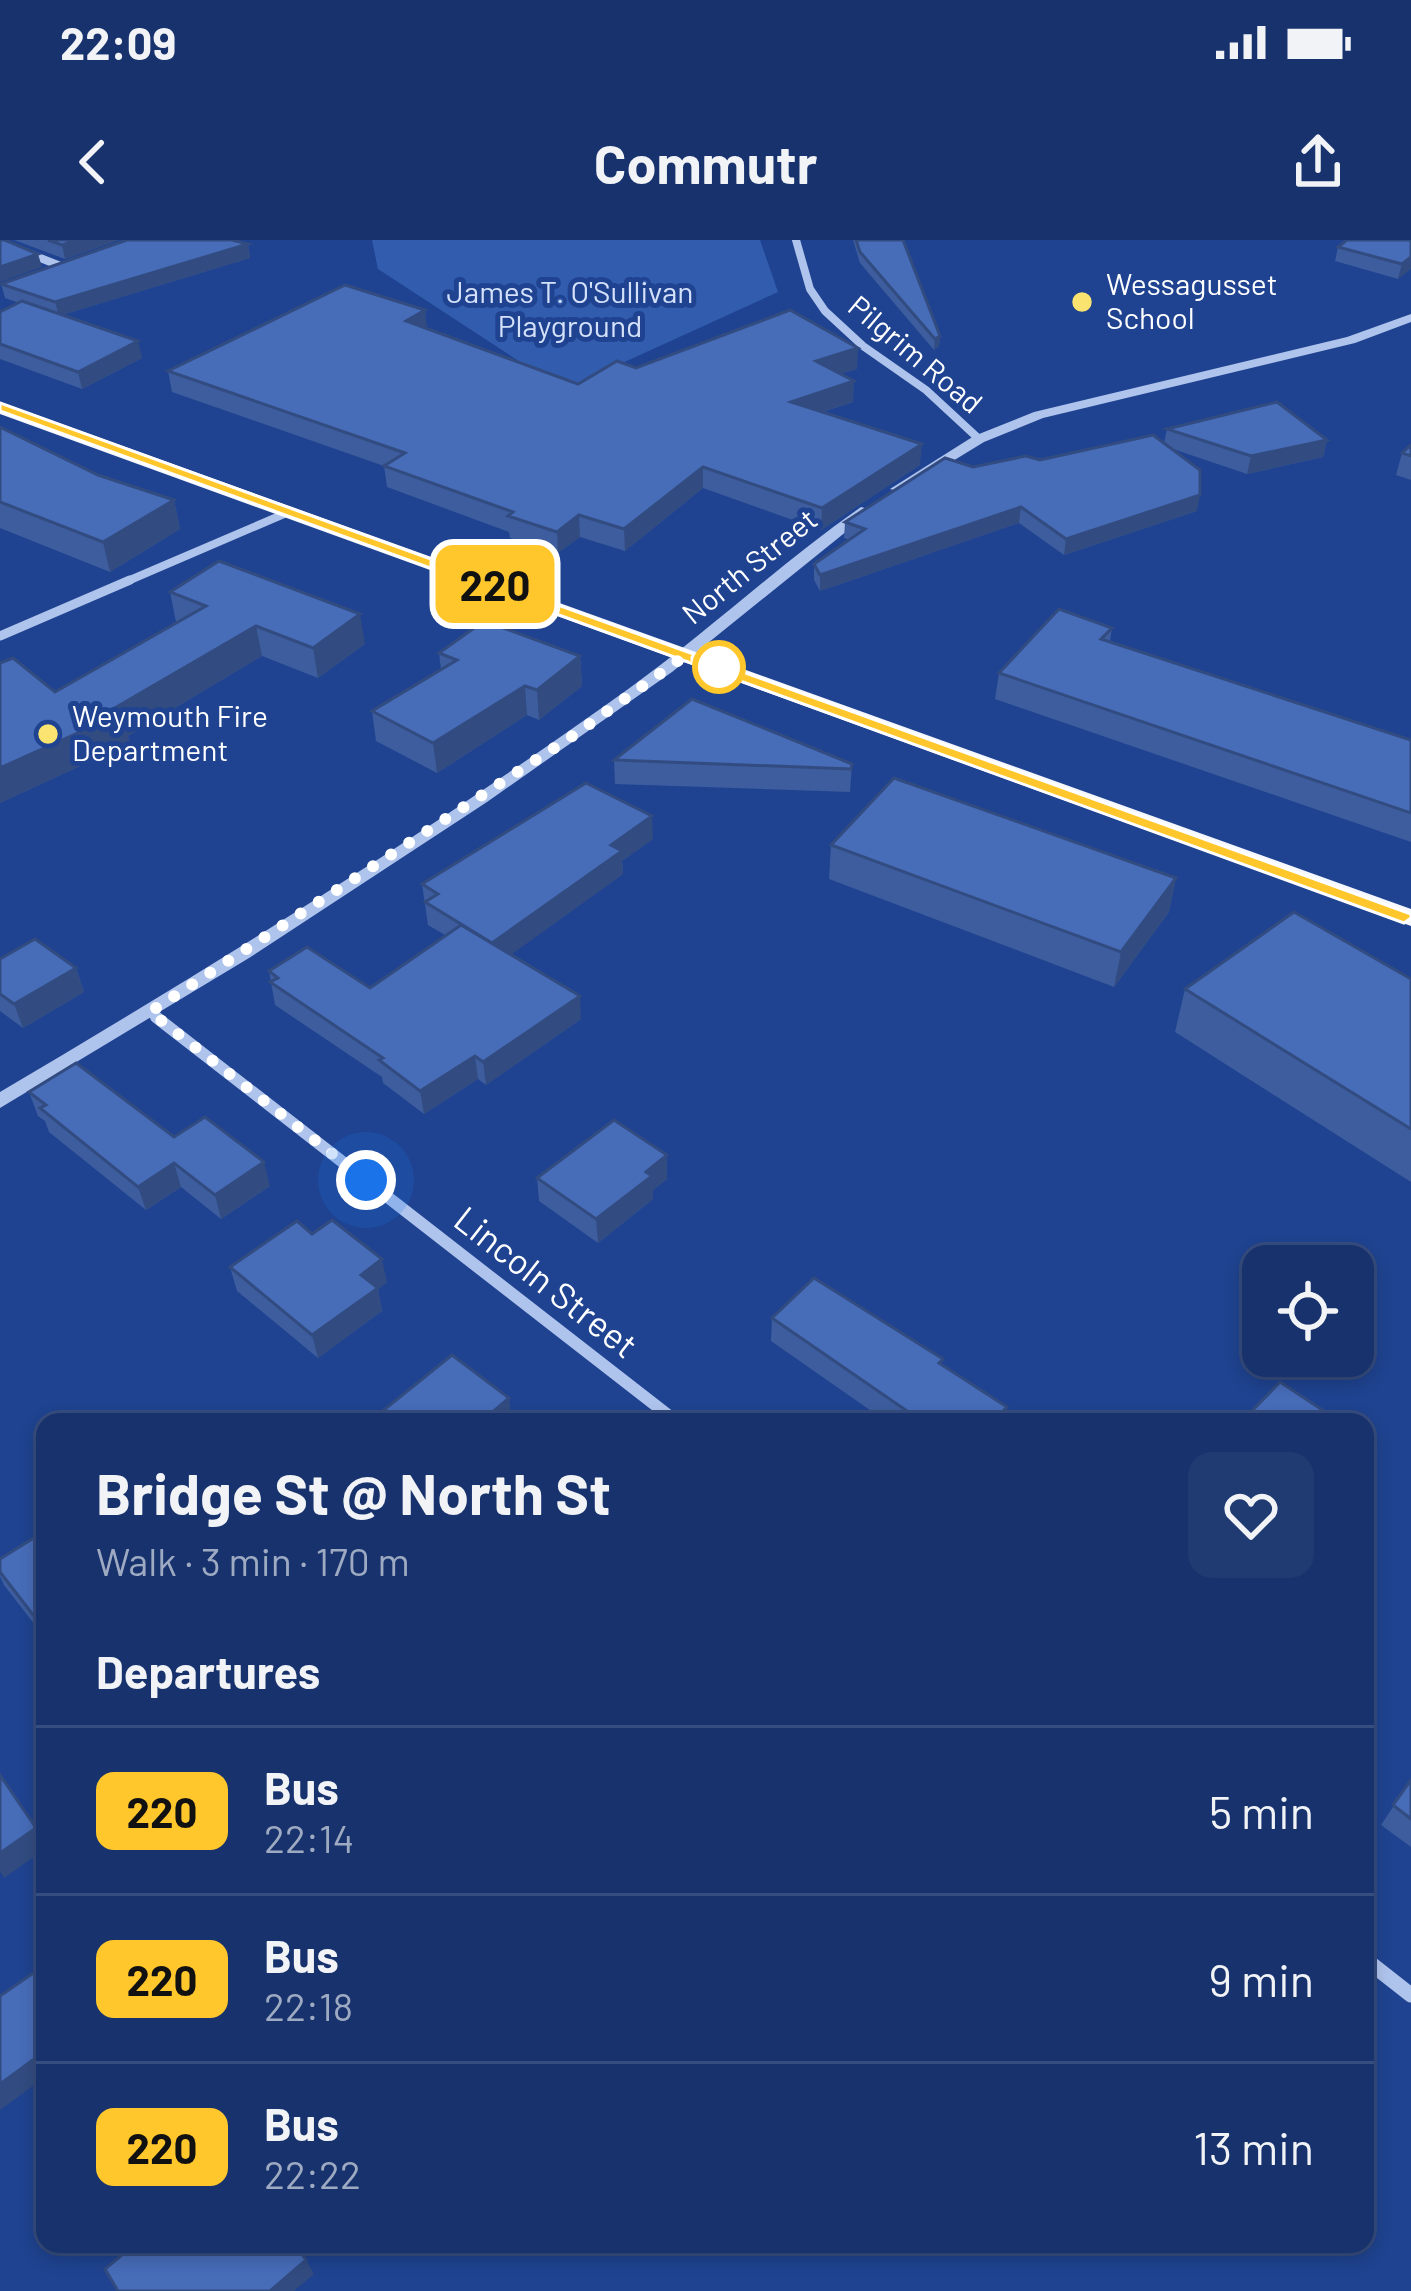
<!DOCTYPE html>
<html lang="en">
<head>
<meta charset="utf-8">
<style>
  :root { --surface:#17326c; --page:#203a72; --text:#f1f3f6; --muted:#9eaac2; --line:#364d7f }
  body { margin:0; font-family:Barlow,sans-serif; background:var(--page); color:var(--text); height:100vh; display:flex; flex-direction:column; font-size:45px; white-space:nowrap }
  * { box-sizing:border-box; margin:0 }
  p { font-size:39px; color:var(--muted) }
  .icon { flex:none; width:66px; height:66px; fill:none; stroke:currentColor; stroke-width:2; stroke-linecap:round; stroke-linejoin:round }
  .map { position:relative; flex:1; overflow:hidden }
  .panel { position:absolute; left:36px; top:1173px; width:1338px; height:840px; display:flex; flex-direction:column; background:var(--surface); border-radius:24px; box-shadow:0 6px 18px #0003,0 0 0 3px var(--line) }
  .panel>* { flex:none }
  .badge { padding:0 24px; border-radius:18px; font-size:42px; line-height:78px }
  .controls { position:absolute; left:1242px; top:1005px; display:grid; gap:24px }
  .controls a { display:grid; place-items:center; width:132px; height:132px; border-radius:24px; background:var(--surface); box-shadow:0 6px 18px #0003,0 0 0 3px var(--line); font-size:60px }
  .you { position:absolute; width:60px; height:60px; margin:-30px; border:9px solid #fff; border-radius:50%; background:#1a73e8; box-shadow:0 0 0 18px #1a73e833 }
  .map>.badge { position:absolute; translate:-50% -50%; box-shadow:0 0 0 6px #fff }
  h2 { padding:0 60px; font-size:45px; line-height:108px }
  .round { display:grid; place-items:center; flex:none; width:126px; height:126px; border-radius:24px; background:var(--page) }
  .summary { display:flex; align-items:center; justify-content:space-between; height:204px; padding:0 60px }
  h1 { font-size:57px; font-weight:700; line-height:90px }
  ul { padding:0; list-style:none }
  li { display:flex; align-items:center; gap:36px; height:168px; padding:0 60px; border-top:3px solid var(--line) }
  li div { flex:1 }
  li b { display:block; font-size:45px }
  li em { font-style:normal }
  li .badge { min-width:132px; font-weight:700; text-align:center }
  .status { display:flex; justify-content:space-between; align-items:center; height:84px; padding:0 60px; background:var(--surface); direction:ltr }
  .status svg { height:33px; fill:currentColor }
  header { display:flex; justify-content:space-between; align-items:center; height:156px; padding:0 60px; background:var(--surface); font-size:54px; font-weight:700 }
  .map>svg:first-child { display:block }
  .green { fill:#325cae }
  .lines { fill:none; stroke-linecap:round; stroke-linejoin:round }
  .minor-far3 { stroke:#afc4ed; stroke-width:8 }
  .minor-far2 { stroke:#afc4ed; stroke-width:9 }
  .minor-far1 { stroke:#afc4ed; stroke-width:12 }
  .minor { stroke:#afc4ed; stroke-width:15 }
  .tertiary { fill:#afc4ed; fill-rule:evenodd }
  .primary { fill:#f5f8ff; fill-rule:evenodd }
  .wall { fill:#3d5d9e }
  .shaded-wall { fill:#324c81 }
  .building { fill:#476cb8; stroke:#324c81; stroke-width:3 }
  .line { fill:#ffc72c; stroke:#fff; stroke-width:3 }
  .walk { stroke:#fff; stroke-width:12; stroke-dasharray:0 21.6 }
  .poi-dot { fill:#fbe36f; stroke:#1f4390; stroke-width:4.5 }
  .stop-dot { fill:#fff; stroke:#ffc72c; stroke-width:6 }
  .labels { text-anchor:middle; stroke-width:10; stroke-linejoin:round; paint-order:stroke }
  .far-poi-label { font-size:30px; fill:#fff; stroke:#1f4390; text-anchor:start }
  .far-park-label { font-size:30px; fill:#d4e1fa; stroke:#1f4390 }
  .far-street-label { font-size:30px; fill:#fff; stroke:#1f4390 }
  .street-label { font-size:36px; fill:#fff; stroke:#1f4390 }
</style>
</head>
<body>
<div class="status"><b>22:09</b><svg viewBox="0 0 49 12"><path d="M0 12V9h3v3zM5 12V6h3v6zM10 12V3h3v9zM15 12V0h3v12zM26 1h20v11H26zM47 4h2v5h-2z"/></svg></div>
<header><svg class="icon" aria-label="back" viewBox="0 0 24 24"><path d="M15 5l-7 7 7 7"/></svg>Commutr<svg class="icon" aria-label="share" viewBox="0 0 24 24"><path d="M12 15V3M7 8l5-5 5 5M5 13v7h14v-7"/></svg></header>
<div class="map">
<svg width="1411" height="2051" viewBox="0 0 1411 2051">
  <rect width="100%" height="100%" fill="#1f4390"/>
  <!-- green -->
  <polygon class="green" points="372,0 760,0 778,52 563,150 378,29"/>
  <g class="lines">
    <!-- minor-far3 -->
    <g class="minor-far3">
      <polyline points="796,0 810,49 825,71 863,106 926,150 979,199"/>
      <polyline points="0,2 68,29"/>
      <polyline points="123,343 291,271"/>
    </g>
    <!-- minor-far2 -->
    <g class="minor-far2">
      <polyline points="0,396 130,340"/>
      <polyline points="150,772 160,780"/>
    </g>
    <!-- minor-far1 -->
    <polyline class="minor-far1" points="156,777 677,1182"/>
    <!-- minor -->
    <polyline class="minor" points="1365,1719 1411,1755"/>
    <!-- tertiary -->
    <g class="tertiary">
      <polygon points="1411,74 1411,82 1355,103 1043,178 984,202 902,252 890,249 974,196 1034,172 1347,97"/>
      <path d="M861,267L873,270L672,432L487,562L249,718L0,868V852C215,725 428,593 631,447C710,390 781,323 861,267Z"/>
    </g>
    <!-- primary -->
    <polygon class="primary" points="0,162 1411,669 1411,686 0,174"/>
  </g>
  <!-- wall -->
  <g class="wall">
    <polygon points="14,0 119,0 65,19"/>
    <polygon points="853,0 903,0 940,96 939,106 934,110 860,23"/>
    <polygon points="1411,0 1398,39 1335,21 1338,7"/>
    <polygon points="248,4 250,18 62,75 142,118 82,149 0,119 0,72 19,63 5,58 1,44"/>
    <polygon points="425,70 426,89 578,144 636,128 857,129 840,134 853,162 823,172 920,225 821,290 703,248 625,311 580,297 558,313 510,298 509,292 387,247 384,226 172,152 168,131"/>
    <polygon points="0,187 98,235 174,260 180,289 110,332 0,288"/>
    <polygon points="1167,189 1327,200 1323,217 1247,234 1170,208 1197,271 1064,315 1019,283 820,351 814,340 814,324 850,300 844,298 845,282 973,227 1164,203"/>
    <polygon points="1411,205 1411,240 1396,235 1402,213"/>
    <polygon points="170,352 365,404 318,438 262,416 128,496 130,503 0,563 0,423 55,452 176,382"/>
    <polygon points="1112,388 1110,401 1411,500 1411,602 995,459 999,433"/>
    <polygon points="439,413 580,416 582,446 539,480 527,475 437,533 376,501 372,471 441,429"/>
    <polygon points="614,520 852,524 850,552 615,544"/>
    <polygon points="653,599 622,621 623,634 510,715 581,779 486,845 478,839 424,874 383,843 382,837 275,765 269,731 370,748 445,695 428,685 422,644"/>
    <polygon points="831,605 1176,638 1169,672 1114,747 829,639"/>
    <polygon points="0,719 76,728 84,752 23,788 0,771"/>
    <polygon points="1411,739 1411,942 1175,792 1185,749"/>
    <polygon points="29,852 174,897 270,946 221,979 181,947 146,970 49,892 45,881 38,876"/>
    <polygon points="667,915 667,939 653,950 653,959 598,1003 539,961 537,938"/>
    <polygon points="312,994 387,1042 378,1049 382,1071 318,1118 237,1051 230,1027"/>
    <polygon points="772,1078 942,1125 1005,1182 887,1182 771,1101"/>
    <polygon points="45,1291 45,1398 4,1345 0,1336 0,1319"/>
    <polygon points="1411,1540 1411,1607 1381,1585"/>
  </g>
  <!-- shaded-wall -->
  <g class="shaded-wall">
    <polygon points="77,0 119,0 65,19 62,5"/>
    <polygon points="248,4 250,18 59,76 55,62"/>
    <polygon points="38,14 42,27 0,42 0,27"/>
    <polygon points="1411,17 1411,29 1398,39 1402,24"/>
    <polygon points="425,70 427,90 406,81"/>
    <polygon points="940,96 939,106 934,110 935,99"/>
    <polygon points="138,101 142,118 82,149 78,132"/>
    <polygon points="858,108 857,129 815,141 816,121"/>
    <polygon points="854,141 853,162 791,182 791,162"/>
    <polygon points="1327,200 1323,217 1247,234 1251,216"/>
    <polygon points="922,204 920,225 821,290 822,268"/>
    <polygon points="703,227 703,248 625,311 624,289"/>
    <polygon points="1200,255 1197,271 1064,315 1066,299"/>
    <polygon points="174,260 180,289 110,332 103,302"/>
    <polygon points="1021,267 1019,283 820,351 820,335"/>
    <polygon points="579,275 580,297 558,313 557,292"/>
    <polygon points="360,374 365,404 318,438 313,408"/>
    <polygon points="256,386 262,416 128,496 130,503 0,563 0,528 115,468"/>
    <polygon points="580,416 582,446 539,480 537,450"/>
    <polygon points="525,446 527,475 437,533 433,503"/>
    <polygon points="652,576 653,599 622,621 623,634 495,726 492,703 611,605"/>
    <polygon points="1176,638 1169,672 1114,747 1121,712"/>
    <polygon points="76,728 84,752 23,788 14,764"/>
    <polygon points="580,756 581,779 486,845 483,822"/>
    <polygon points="475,816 478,839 424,874 420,851"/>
    <polygon points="667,915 667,939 653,950 653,959 598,1003 596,979 646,932"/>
    <polygon points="264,922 270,946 221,979 215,955"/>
    <polygon points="174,923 181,947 146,970 138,947"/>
    <polygon points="382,1019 387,1042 378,1049 382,1071 318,1118 312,1095 361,1035"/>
    <polygon points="509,1158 512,1181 511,1182 481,1182"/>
    <polygon points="1007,1167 1005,1182 993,1182"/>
    <polygon points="45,1375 45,1397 37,1380"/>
    <polygon points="36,1588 45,1603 45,1609 4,1638 0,1631 0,1613"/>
    <polygon points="45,1811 45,1837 0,1870 0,1844"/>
    <polygon points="306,2020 314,2034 294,2051 270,2051"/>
  </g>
  <!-- building -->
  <g class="building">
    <polygon points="0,0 5,0 38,14 0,27"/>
    <polygon points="48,0 77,0 62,5"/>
    <polygon points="127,0 232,0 248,4 55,62 1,44"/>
    <polygon points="856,0 903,0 940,96 935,99 860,12"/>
    <polygon points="1347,0 1411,0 1411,17 1402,24 1338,7"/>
    <polygon points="345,45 425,70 406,81 578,144 617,121 636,128 790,70 858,108 816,121 854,141 791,162 922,204 822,268 703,227 624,289 579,275 557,292 508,276 513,272 384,226 405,213 168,131"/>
    <polygon points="22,61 138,101 78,132 0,104 0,72"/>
    <polygon points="1277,162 1327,200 1251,216 1167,189"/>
    <polygon points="0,187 98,235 174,260 103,302 0,262"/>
    <polygon points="1153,195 1200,230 1200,255 1066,299 1021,267 820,335 814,324 865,289 845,282 945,218 973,227 1026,216 1040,220"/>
    <polygon points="1411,205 1411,216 1402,213"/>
    <polygon points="219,321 360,374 313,408 256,386 115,468 122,473 0,528 0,423 13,418 55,452 206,366 170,352"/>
    <polygon points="1059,369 1112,388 1101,399 1411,500 1411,573 999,433"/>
    <polygon points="484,381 580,416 537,450 525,446 433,503 372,471 457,420 439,413"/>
    <polygon points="692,459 852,524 851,529 614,520"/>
    <polygon points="894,538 1176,638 1121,712 831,605"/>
    <polygon points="586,543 652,576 611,605 622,611 492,703 425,662 438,654 422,644"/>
    <polygon points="1294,672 1411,739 1411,889 1185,749"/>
    <polygon points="461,685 580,756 483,822 475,816 420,851 379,820 383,818 270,742 278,738 269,731 307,707 370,748"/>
    <polygon points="35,699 76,728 14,764 0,754 0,719"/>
    <polygon points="76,823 174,897 205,877 264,922 215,955 174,923 138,947 40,868 46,865 29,852"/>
    <polygon points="614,880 667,915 646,932 652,936 596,979 537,938"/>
    <polygon points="332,980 382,1019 361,1035 378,1048 312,1095 230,1027 297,981 312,994"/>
    <polygon points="814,1038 943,1119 939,1123 1007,1167 993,1182 923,1182 772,1078"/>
    <polygon points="452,1115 509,1158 481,1182 390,1182 380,1173"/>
    <polygon points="1280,1142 1333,1177 1328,1182 1253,1182 1246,1177"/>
    <polygon points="45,1291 45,1375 37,1380 0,1332 0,1319"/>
    <polygon points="0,1535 36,1588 0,1613"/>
    <polygon points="1411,1540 1411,1579 1393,1565"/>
    <polygon points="45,1725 45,1811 0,1844 0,1756"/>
    <polygon points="135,2004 295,2004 306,2020 270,2051 118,2051 105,2029"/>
  </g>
  <!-- line -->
  <polygon class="line" points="0,163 1411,674 1411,678 1404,683 0,171"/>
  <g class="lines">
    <!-- walk -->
    <polyline class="walk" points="366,940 150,772 574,495 686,415 719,427"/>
  </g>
  <!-- markers -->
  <g class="poi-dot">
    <circle cx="1082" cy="62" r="12"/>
    <circle cx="48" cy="494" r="12"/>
  </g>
  <circle class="stop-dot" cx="719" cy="427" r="24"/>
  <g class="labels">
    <!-- far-poi labels -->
    <g class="far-poi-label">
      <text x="1106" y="55">Wessagusset<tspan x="1106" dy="34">School</tspan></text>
      <text x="72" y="487">Weymouth Fire<tspan x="72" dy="34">Department</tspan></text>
    </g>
    <!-- far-park labels -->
    <g class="far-park-label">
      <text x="570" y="63">James T. O'Sullivan<tspan x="570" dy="34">Playground</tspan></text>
    </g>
    <!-- far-street labels -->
    <g class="far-street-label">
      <text transform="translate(915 115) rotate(40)" y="10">Pilgrim Road</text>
      <text transform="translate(750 327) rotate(-39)" y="10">North Street</text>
    </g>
    <!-- street labels -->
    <g class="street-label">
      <text transform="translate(546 1042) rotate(38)" y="13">Lincoln Street</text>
    </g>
  </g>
</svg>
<div class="controls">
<a><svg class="icon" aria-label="locate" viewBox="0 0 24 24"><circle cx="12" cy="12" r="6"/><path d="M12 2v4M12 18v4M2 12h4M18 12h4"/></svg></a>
</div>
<div class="you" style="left:366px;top:940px"></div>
<b class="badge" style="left:495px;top:344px;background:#ffc72c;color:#111">220</b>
<section class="panel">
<div class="summary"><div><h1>Bridge St @ North St</h1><p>Walk · 3 min · 170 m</p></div><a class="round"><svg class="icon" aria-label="heart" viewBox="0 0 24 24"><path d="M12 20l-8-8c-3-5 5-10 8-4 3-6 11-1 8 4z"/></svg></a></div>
<h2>Departures</h2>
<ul>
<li><span class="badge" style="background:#ffc72c;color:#111">220</span><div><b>Bus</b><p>22:14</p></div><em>5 min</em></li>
<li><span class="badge" style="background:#ffc72c;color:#111">220</span><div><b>Bus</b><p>22:18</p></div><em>9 min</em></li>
<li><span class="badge" style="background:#ffc72c;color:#111">220</span><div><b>Bus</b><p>22:22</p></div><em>13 min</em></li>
</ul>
</section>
</div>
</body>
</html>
